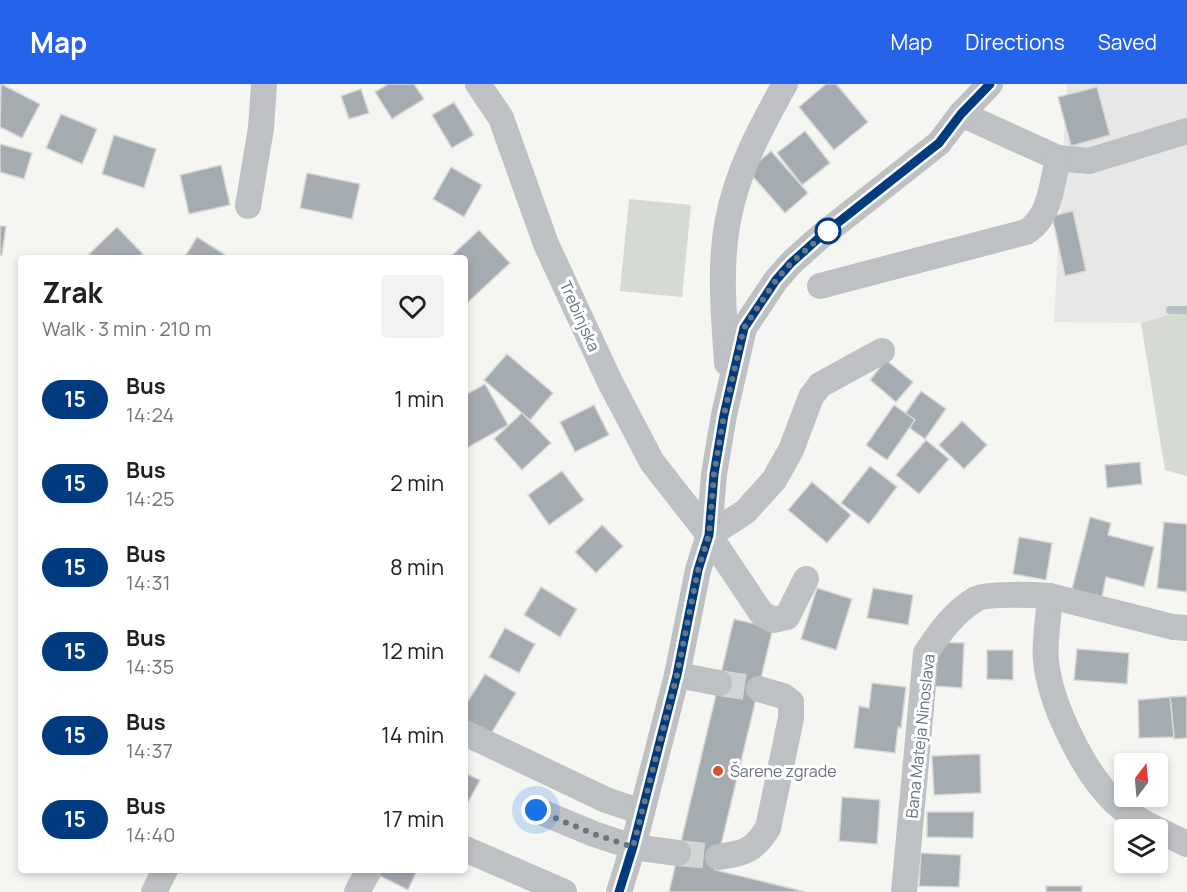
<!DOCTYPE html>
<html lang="en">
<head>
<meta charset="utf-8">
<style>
  :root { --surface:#fff; --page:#f2f2f2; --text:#202124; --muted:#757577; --accent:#2563eb }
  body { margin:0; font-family:Manrope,sans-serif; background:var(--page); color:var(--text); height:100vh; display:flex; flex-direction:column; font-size:22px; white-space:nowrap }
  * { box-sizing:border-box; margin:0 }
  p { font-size:20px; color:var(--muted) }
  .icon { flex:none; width:33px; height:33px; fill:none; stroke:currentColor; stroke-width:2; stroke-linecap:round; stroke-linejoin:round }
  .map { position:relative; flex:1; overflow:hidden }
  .side { position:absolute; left:18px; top:171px; width:450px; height:618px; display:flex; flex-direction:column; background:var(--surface); border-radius:6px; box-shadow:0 3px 9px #0003 }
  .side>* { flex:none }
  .badge { padding:0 12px; border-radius:20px; font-size:21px; line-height:39px }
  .needle { width:39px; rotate:16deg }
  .fabs { position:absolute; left:1114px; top:669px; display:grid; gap:12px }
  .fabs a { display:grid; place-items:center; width:54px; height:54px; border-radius:6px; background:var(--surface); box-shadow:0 3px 9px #0003; font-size:30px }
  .you { position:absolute; width:30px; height:30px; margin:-15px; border:4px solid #fff; border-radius:50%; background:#1a73e8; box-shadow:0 0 0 9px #1a73e833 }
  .map>.badge { position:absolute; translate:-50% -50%; box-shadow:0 0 0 3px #fff }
  .round { display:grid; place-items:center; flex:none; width:63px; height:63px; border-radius:6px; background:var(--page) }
  .headline { display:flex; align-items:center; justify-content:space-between; height:102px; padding:0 24px }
  h1 { font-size:28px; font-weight:700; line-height:45px }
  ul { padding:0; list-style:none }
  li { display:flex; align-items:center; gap:18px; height:84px; padding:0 24px }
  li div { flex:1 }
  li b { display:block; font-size:22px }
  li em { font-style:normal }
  li .badge { min-width:66px; font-weight:700; text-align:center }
  header { display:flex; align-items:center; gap:36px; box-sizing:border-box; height:84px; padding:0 30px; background:var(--accent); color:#fff }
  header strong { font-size:28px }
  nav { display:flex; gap:33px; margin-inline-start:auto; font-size:21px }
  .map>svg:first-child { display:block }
  .built { fill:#e6e7e6 }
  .green { fill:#d5dad2 }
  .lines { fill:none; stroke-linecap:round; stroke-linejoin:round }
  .stream { stroke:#b5c1c4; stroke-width:8 }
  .building { fill:#a5acb1; stroke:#d7d7d5; stroke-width:1.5 }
  .minor-tunnel { stroke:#d2d5d6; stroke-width:26; stroke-dasharray:26 13; stroke-linecap:butt }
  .minor { stroke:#bdc1c4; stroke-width:26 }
  .line-casing { stroke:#fff; stroke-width:14 }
  .line { stroke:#003b80; stroke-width:9 }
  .walk { stroke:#677681; stroke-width:6; stroke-dasharray:0 10.8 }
  .stop-dot { fill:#fff; stroke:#003b80; stroke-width:3 }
  .poi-dot { fill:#d45334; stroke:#fff; stroke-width:2 }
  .labels { text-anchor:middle; stroke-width:6; stroke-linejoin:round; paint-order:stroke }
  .street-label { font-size:16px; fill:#677681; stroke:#fff }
  .poi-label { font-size:16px; fill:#677681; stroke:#fff; text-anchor:start }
</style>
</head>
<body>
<header>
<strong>Map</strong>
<nav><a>Map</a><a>Directions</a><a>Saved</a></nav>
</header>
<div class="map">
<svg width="1187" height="808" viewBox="0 0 1187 808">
  <rect width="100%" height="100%" fill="#f5f5f2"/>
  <!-- built -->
  <polygon class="built" points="1067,0 1187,0 1187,225 1141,239 1054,238"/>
  <!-- green -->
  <g class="green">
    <polygon points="629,115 691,121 682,213 620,207"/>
    <polygon points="1187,225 1187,392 1165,386 1141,239"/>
  </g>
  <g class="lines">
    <!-- stream -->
    <polyline class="stream" points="1170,226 1187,226"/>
  </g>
  <!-- building -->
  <g class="building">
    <polygon points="1,0 40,20 22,54 0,43"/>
    <polygon points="388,0 414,0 424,15 392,35 375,8"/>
    <polygon points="826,0 836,0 868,38 834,66 799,23"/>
    <polygon points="1097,3 1110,51 1071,62 1058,13"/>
    <polygon points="361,5 369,29 349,35 341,12"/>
    <polygon points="454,18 474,51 452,64 432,31"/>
    <polygon points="61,30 97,45 82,80 46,64"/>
    <polygon points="805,47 830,79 802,101 777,69"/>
    <polygon points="114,51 156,65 144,104 102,90"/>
    <polygon points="0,60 32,69 24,95 0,88"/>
    <polygon points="771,67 808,109 785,129 748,87"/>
    <polygon points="221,81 230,121 189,130 180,91"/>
    <polygon points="451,83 482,101 464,133 433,115"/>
    <polygon points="307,89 360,100 352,135 300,124"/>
    <polygon points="1073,127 1086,187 1065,192 1052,132"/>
    <polygon points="0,142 6,142 2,171 0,171"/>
    <polygon points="117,143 143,170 139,174 92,174 89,170"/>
    <polygon points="479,146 510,179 465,221 465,174 449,174"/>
    <polygon points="197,153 230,174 184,174"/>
    <polygon points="507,270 553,309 530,336 484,296"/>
    <polygon points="886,276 913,298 896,318 870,296"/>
    <polygon points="485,300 508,341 465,365 465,311"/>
    <polygon points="921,307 946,325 925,355 900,337"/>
    <polygon points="594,321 609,351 575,368 560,338"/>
    <polygon points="894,321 915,336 887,376 866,361"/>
    <polygon points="522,329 551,359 522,386 494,355"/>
    <polygon points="962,337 987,361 964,385 939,361"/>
    <polygon points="926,356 949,375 919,410 896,391"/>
    <polygon points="1140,378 1142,400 1107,404 1105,381"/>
    <polygon points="870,382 897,403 869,440 841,419"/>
    <polygon points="562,387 584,416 549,441 528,411"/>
    <polygon points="812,398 851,431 827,459 788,426"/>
    <polygon points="1090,433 1111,439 1108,451 1154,463 1144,503 1106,493 1102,513 1072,505"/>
    <polygon points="1164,438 1187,440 1187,508 1157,504"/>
    <polygon points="602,441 623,462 596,489 575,468"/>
    <polygon points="1019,453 1052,459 1046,496 1013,490"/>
    <polygon points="541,503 577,525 560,553 524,531"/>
    <polygon points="817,504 852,515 836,566 801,555"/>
    <polygon points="873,504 913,511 908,541 867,534"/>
    <polygon points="734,535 773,544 715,786 806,808 669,808"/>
    <polygon points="505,544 535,560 519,589 489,573"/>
    <polygon points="937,558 964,559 962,604 935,602"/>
    <polygon points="1077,565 1129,569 1127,600 1074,596"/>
    <polygon points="987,566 1013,566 1013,596 987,595"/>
    <polygon points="485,590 516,609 487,656 465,642 465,622"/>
    <polygon points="872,599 906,603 901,644 898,643 895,669 854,664 859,622 869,624"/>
    <polygon points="1187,612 1187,654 1174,655 1170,613"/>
    <polygon points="1170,613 1174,653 1139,654 1138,616"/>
    <polygon points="980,670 981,709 934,711 932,672"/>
    <polygon points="465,689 480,696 465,724"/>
    <polygon points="842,713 880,716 877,760 839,757"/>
    <polygon points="927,728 974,728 973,754 927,753"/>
    <polygon points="921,769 961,771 959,803 919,802"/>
    <polygon points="380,786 417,786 408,806 378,791"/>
    <rect x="1046" y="802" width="36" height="6"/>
  </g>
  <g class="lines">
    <!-- minor-tunnel -->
    <g class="minor-tunnel">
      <polyline points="719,599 759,605"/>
      <polyline points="678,769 718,773"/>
    </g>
    <!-- minor -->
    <g class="minor">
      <polyline points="478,0 501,34 546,160 610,298 652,378 709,451 762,530 773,536 787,533 806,495"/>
      <polyline points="961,30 1058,74 1089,77 1187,47"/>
      <polyline points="248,122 261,44 264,0"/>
      <path d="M820,202L1026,148C1050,134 1052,100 1058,74"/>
      <path d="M727,279C724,232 719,183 728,136C737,87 761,43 785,0"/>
      <polyline points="709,451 745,428 774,396 791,366 811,313 820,301 882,267"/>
      <path d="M1050,512C1049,533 1044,556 1046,577C1050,619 1084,690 1116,719C1135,737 1163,748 1187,760"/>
      <polyline points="677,591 719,599"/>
      <polyline points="465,649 606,716 642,728"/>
      <polyline points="536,726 594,750 633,763 678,769"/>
      <polyline points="465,765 564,808"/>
      <path d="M718,773C744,769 753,768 768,744L791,634V618L783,612L759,605"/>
      <polyline points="154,808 165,786"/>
      <polyline points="357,808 369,786"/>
      <polyline points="619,808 633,763 677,591 698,486 709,451 714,390 724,331 744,244 776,196 791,179 821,152 939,59 961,30 990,0"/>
      <path d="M904,808L926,569C940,548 954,528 976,515C987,509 1036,511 1050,512L1173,543L1187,544"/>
    </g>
  </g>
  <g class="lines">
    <!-- line casing -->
    <g class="line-casing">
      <polyline id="line" points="619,808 633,763 677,591 698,486 709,451 714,390 724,331 744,244 776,196 791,179 821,152 939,59 961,30 990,0"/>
    </g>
    <!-- line -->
    <use href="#line" class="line"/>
    <!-- walk -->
    <polyline class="walk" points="536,726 594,750 633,763 677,591 698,486 709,451 714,390 724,331 744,244 776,196 791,179 828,147"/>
  </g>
  <!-- markers -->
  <circle class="stop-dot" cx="828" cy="147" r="12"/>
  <circle class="poi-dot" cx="718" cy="687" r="6"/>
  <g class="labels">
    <!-- street labels -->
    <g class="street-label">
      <text transform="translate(580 232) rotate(66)" y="6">Trebinjska</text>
      <text transform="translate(920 652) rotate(-84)" y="6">Bana Mateja Ninoslava</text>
    </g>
    <!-- poi labels -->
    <g class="poi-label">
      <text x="730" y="693">Šarene zgrade</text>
    </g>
  </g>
</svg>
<div class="fabs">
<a><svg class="needle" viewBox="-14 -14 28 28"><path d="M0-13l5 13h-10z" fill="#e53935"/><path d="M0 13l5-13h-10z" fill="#757577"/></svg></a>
<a><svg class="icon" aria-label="layers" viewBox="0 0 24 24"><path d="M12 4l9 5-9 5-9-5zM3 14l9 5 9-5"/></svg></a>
</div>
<div class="you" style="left:536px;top:726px"></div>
<section class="side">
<div class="headline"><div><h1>Zrak</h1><p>Walk · 3 min · 210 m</p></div><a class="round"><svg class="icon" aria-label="heart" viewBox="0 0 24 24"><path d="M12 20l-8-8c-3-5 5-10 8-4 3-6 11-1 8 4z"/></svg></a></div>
<ul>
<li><span class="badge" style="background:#003b80;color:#fff">15</span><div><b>Bus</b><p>14:24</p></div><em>1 min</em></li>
<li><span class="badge" style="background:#003b80;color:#fff">15</span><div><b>Bus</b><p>14:25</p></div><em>2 min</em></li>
<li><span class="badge" style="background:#003b80;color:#fff">15</span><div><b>Bus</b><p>14:31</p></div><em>8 min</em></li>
<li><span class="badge" style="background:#003b80;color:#fff">15</span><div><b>Bus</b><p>14:35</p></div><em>12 min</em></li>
<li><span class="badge" style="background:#003b80;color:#fff">15</span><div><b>Bus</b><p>14:37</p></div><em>14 min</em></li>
<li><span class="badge" style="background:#003b80;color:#fff">15</span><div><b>Bus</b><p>14:40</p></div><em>17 min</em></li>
</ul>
</section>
</div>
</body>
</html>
